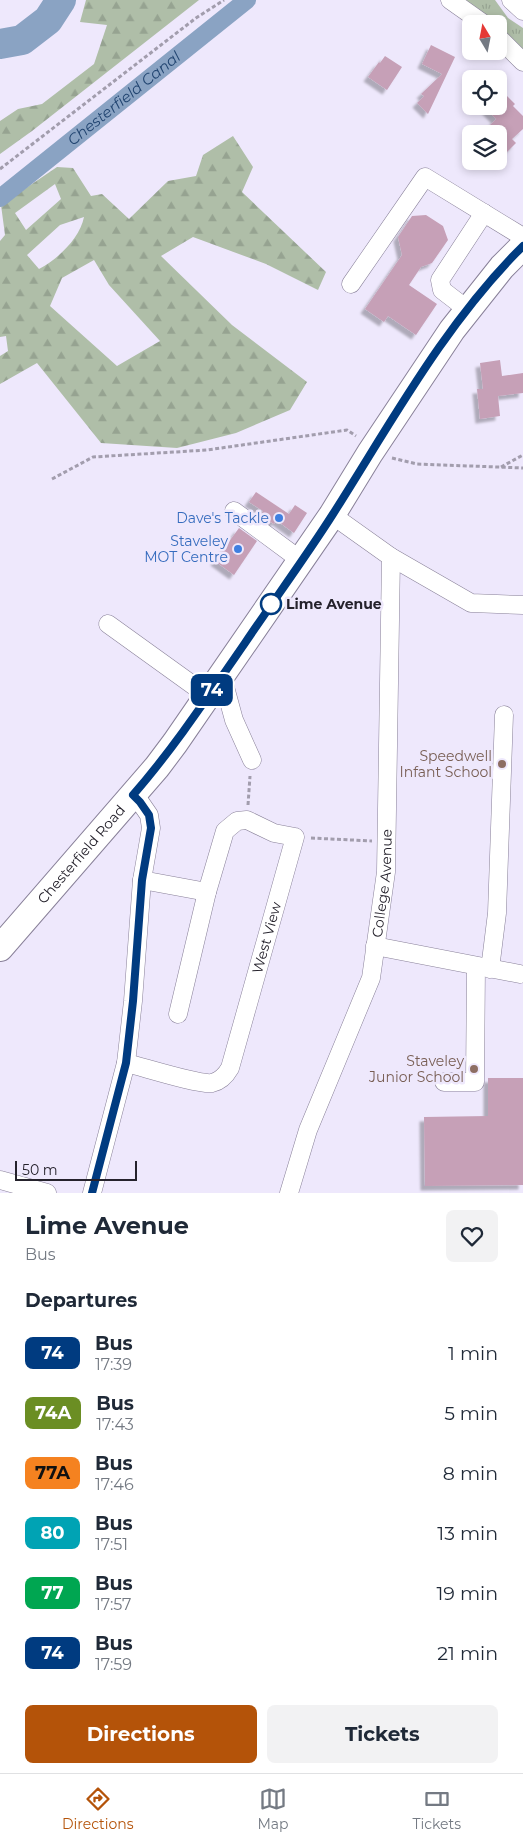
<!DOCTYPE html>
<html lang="en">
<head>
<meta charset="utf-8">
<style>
  :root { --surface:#fff; --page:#f2f2f3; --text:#1f2937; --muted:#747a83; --line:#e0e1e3; --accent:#b45309 }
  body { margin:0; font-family:Montserrat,sans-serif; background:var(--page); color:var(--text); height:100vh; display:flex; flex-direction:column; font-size:19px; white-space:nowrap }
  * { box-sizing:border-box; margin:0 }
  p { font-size:16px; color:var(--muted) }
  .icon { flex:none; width:28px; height:28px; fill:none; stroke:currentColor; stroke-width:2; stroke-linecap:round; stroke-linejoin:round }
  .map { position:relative; height:1193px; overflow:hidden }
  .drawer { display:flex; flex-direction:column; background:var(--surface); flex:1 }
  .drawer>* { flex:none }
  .badge { padding:0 10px; border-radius:8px; font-size:18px; line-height:32px }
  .needle { width:32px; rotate:350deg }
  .tools { position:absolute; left:462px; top:15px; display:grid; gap:10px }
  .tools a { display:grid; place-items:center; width:45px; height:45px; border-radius:8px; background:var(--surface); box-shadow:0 2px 8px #0003; font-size:25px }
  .scale { position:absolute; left:15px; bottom:12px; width:122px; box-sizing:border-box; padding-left:5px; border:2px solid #25222c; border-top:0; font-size:14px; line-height:18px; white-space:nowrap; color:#25222c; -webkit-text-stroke:4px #eee8fc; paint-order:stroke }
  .map>.badge { position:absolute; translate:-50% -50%; box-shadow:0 0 0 2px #fff }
  h2 { padding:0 25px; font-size:19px; line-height:45px }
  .round { display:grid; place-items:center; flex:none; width:52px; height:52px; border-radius:8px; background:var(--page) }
  .overview { display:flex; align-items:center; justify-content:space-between; height:85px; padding:0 25px }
  h1 { font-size:24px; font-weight:700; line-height:38px }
  .cta { display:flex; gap:10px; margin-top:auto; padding:10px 25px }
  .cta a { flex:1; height:58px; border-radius:8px; background:var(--accent); color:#fff; font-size:20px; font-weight:700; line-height:58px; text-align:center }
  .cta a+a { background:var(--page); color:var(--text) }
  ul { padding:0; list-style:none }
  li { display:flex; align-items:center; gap:15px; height:60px; padding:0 25px }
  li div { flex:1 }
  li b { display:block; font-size:19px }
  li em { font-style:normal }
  li .badge { min-width:55px; font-weight:700; text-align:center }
  .dock { display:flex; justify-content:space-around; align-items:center; height:70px; border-top:1px solid var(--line); background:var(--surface); font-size:14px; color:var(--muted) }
  .dock a { display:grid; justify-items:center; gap:2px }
  .dock .selected { color:var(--accent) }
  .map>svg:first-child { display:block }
  .grass { fill:url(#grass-tufts) }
  .forest { fill:url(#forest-firs); fill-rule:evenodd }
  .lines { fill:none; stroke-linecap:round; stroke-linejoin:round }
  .canal { stroke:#8aa3c3; stroke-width:18 }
  .river { stroke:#8aa3c3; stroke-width:30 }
  .building { fill:#c6a0b7; filter:url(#shadow) }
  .minor-casing { stroke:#898199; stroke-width:19 }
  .highway-casing { stroke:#898199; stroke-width:28 }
  .path { stroke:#a29dad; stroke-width:3; stroke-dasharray:4 2.5; stroke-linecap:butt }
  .minor { stroke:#fff; stroke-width:18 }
  .highway { stroke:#fff; stroke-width:26 }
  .line-casing { stroke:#fff; stroke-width:11 }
  .line { stroke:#003b80; stroke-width:8 }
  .shop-dot { fill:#3f7fe0; stroke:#eee8fc; stroke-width:2 }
  .stop-dot { fill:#fff; stroke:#003b80; stroke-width:2.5 }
  .education-dot { fill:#8d6e63; stroke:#eee8fc; stroke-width:2 }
  .labels { text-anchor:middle; stroke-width:5; stroke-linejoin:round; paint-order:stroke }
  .shop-label { font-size:14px; fill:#366cbe; stroke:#eee8fc; text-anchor:end }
  .stop-label { font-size:14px; font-weight:bold; fill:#25222c; stroke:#eee8fc; text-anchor:start }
  .education-label { font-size:14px; fill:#785e54; stroke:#eee8fc; text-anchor:end }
  .street-label { font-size:14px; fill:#25222c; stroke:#eee8fc }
  .water-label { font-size:15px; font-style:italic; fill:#224571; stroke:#eee8fc }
</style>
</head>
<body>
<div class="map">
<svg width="523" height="1193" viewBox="0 0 523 1193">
  <defs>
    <pattern id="grass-tufts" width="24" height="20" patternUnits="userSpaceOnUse" patternTransform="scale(1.25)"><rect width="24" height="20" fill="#afbea8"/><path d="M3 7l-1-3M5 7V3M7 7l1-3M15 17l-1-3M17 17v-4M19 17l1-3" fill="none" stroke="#96a391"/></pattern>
    <pattern id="forest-firs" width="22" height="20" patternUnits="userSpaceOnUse" patternTransform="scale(1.25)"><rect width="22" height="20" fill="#afbea8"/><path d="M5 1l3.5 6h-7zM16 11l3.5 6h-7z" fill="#96a391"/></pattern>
    <filter id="shadow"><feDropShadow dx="-4.5" dy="4.5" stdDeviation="1" flood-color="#0004"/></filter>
  </defs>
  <rect width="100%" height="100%" fill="#eee8fc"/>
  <!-- grass -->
  <polygon class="grass" points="460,0 495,0 508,18 523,28 523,48 521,49 499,30 499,24 491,24"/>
  <!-- forest -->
  <g class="forest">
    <polygon points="86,0 199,0 32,131 0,154 0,121 18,109 42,104 94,64 107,25 80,22"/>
    <path d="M233,136L253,167L242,192L326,272L318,290L266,264L193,237L161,256L232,325L307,382L290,410L236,433L177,448L101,443L37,363L0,384V356L8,351L6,336L0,337V241L5,235L1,205L57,167L73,168L91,196L102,194L129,219L168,181L196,176L203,155ZM55,184L61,199L26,230L15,213ZM84,217C80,238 58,259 39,269L27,255L60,225ZM94,260L109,285L160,341L117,366L50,306L62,278Z"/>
  </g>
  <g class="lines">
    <!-- canal -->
    <path class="canal" id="s1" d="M0,198L247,0"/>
    <!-- river -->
    <polyline class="river" points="0,44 22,40 48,20 61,0"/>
  </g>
  <!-- building -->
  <g class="building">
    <polygon points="431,45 455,57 428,114 417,103 424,96 421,94 442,74 422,64"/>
    <polygon points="385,56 402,67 387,90 368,77 379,62 380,63"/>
    <polygon points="499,88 515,104 513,106 523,116 523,129 512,139 516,143 499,160 499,134 481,134 496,119 483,106 499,106"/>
    <polygon points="426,215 443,226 448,240 432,263 421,267 409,285 437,304 416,335 388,316 384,322 365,309 402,255 398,237 412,216"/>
    <polygon points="500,360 502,376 523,373 523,393 498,396 500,416 480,419 477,389 483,389 480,363"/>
    <polygon points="256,492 289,514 295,505 307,513 294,533 276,520 274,524 271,522 269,524 260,517 263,511 249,502"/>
    <polygon points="239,528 257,541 234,575 215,561"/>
    <polygon points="488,1078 523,1078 523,1185 425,1186 424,1117 488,1116"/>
  </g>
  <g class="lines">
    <!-- minor casing -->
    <g class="minor-casing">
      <g id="minor">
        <polyline points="450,0 484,24"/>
        <polyline points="511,0 523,11"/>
        <polyline points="499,38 523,62"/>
        <polyline points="351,284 425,177 523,237"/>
        <polyline points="468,310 442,290 440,280 484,213"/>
        <polyline points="234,511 299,559"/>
        <polyline points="332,515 391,557 471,603 523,605"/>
        <polyline points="108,624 208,696"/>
        <polyline points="222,676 234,720 252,760"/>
        <polyline points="142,880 207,892"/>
        <polyline points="375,946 520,974"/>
        <polyline points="490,969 497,913 504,715"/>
        <path id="s2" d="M126,1063C143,1067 199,1085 212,1083C221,1081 226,1075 230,1068L295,837L274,833L247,820L237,821L225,831L207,892L178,1014"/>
        <polyline points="444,1082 475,1082 476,966"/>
        <polyline points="0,1180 47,1193"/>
        <polyline points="92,1193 126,1063 133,1001 142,880 151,828 149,815 140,802 133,795"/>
        <path id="s3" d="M289,1193L308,1130L371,978L386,872L391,557"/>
      </g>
    </g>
    <!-- highway casing -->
    <g class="highway-casing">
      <g id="highway">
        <path id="s4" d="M0,948L157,767L175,743L332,515L370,453L452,330L502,267L523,246"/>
      </g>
    </g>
    <!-- path -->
    <g class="path">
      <polyline points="0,169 196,18 224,0"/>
      <polyline points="392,458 417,464 523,468"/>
      <polyline points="501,467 523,455"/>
      <polyline points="52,479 93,457 207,450 347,430 356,436"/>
      <polyline points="248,805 250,776"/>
      <polyline points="311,838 372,841"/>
    </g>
    <!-- minor -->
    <use href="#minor" class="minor"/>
    <!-- highway -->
    <use href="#highway" class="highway"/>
  </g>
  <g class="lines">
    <!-- line casing -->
    <g class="line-casing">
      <path id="line" d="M92,1193L126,1063L133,1001L142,880L151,828L149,815L140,802L133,795C174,748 209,695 245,643C274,600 305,558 333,514C391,423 445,323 523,246"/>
    </g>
    <!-- line -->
    <use href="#line" class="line"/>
  </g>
  <!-- markers -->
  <g class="shop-dot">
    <circle cx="279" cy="518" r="5"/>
    <circle cx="238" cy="549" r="5"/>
  </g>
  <circle class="stop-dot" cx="271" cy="604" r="10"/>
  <g class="education-dot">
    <circle cx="502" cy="764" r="5"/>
    <circle cx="474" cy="1069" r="5"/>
  </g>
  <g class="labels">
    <!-- shop labels -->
    <g class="shop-label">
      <text x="269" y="523">Dave's Tackle</text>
      <text x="228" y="546">Staveley<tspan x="228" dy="16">MOT Centre</tspan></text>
    </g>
    <!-- stop labels -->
    <g class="stop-label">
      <text x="286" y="609">Lime Avenue</text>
    </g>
    <!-- education labels -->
    <g class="education-label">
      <text x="492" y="761">Speedwell<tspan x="492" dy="16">Infant School</tspan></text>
      <text x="464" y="1066">Staveley<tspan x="464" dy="16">Junior School</tspan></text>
    </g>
    <!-- street labels -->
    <g class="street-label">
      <text dy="5" stroke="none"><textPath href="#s4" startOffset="124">Chesterfield Road</textPath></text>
      <text dy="5" stroke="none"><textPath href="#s3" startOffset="326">College Avenue</textPath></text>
      <text dy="5" stroke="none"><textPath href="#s2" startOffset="248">West View</textPath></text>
    </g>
    <!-- water labels -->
    <g class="water-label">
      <text dy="5" stroke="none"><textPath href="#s1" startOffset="159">Chesterfield Canal</textPath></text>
    </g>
  </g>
</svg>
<div class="tools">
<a><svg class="needle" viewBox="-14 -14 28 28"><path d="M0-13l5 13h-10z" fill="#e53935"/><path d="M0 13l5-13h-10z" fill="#747a83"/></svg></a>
<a><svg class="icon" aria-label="locate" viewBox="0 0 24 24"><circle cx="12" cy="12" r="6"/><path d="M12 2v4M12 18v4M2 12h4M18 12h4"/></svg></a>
<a><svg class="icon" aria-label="layers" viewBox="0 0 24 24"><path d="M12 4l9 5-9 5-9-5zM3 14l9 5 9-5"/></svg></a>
</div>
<div class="scale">50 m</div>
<b class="badge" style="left:212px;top:690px;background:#003b80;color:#fff">74</b>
</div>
<section class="drawer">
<div class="overview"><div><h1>Lime Avenue</h1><p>Bus</p></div><a class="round"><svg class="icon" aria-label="heart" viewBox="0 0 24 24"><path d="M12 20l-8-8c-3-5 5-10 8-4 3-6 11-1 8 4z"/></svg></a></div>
<h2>Departures</h2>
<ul>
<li><span class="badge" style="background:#003b80;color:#fff">74</span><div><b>Bus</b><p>17:39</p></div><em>1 min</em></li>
<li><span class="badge" style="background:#6b8e23;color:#fff">74A</span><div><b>Bus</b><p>17:43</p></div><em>5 min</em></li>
<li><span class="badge" style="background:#f58220;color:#111">77A</span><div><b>Bus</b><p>17:46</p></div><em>8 min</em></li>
<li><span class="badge" style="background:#00a3b4;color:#fff">80</span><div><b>Bus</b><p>17:51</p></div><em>13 min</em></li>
<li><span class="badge" style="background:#00a651;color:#fff">77</span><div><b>Bus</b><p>17:57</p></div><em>19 min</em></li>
<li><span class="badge" style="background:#003b80;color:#fff">74</span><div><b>Bus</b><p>17:59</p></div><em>21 min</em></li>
</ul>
<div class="cta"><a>Directions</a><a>Tickets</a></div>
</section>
<nav class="dock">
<a class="selected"><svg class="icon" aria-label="directions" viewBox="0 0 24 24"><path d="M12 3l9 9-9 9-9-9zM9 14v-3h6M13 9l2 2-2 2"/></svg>Directions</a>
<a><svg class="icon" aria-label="map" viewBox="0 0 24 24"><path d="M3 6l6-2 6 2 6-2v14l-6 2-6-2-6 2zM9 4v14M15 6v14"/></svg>Map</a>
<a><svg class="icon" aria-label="tickets" viewBox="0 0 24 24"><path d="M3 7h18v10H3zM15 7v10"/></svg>Tickets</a>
</nav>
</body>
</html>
